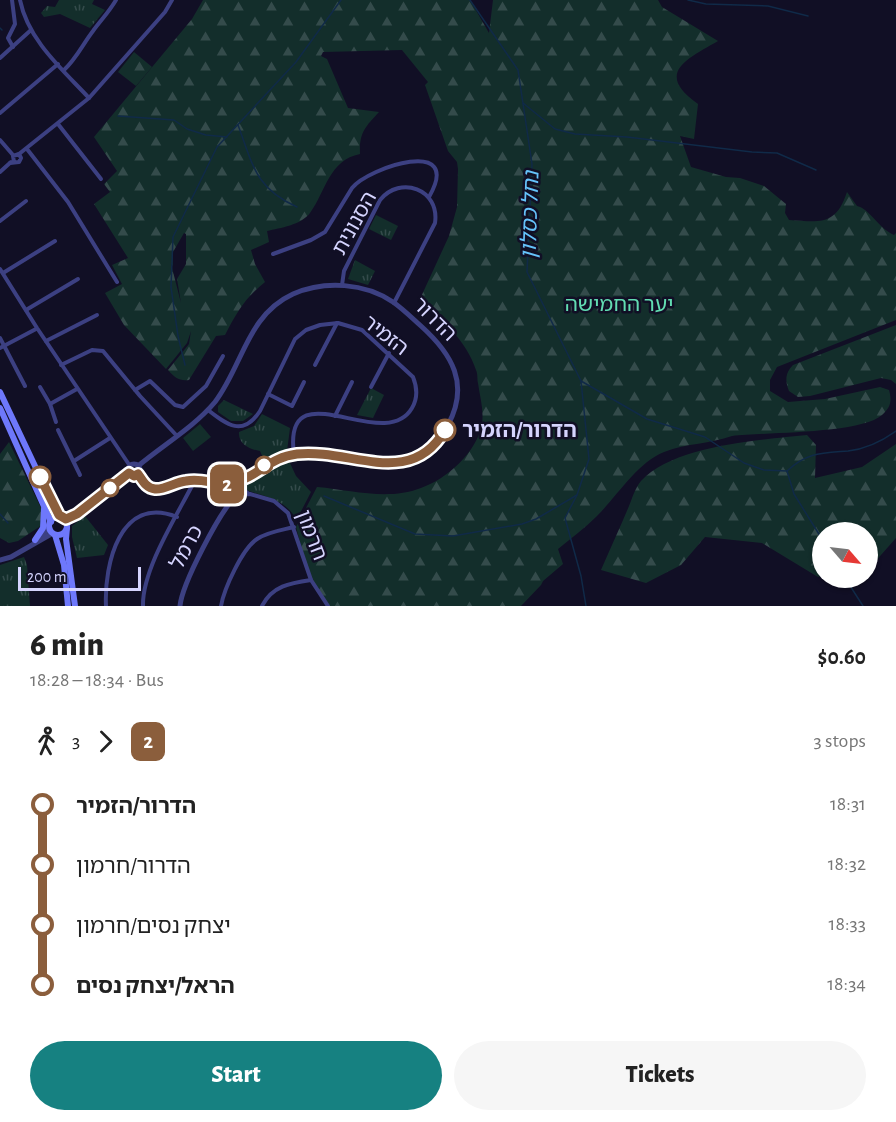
<!DOCTYPE html>
<html lang="en">
<head>
<meta charset="utf-8">
<style>
  :root { --surface:#fff; --page:#f6f6f6; --text:#222; --muted:#767676; --accent:#168181 }
  body { margin:0; font-family:"Alegreya Sans","Noto Sans Hebrew",sans-serif; background:var(--page); color:var(--text); height:100vh; display:flex; flex-direction:column; font-size:22px; white-space:nowrap }
  * { box-sizing:border-box; margin:0 }
  p { font-size:20px; color:var(--muted) }
  .icon { flex:none; width:33px; height:33px; fill:none; stroke:currentColor; stroke-width:2; stroke-linecap:round; stroke-linejoin:round }
  .map { position:relative; height:606px; overflow:hidden }
  .panel { display:flex; flex-direction:column; background:var(--surface); flex:1 }
  .panel>* { flex:none }
  .badge { padding:0 12px; border-radius:9px; font-size:21px; line-height:39px }
  .needle { width:39px; rotate:118deg }
  .fabs { position:absolute; left:812px; top:522px; display:grid; gap:12px }
  .fabs a { display:grid; place-items:center; width:66px; height:66px; border-radius:50%; background:var(--surface); box-shadow:0 2px 4px #0004; font-size:30px }
  .scale { position:absolute; left:18px; bottom:15px; width:123px; box-sizing:border-box; padding-left:6px; border:3px solid #d5d4fe; border-top:0; font-size:16px; line-height:21px; white-space:nowrap; color:#d5d4fe; -webkit-text-stroke:4px #110f25; paint-order:stroke }
  .map>.badge { position:absolute; translate:-50% -50%; box-shadow:0 0 0 3px #fff }
  .legs { display:flex; align-items:center; gap:9px; height:66px; padding:0 30px; font-size:20px }
  .legs p { margin-inline-start:auto }
  .summary { display:flex; align-items:center; justify-content:space-between; height:102px; padding:0 30px }
  h1 { font-size:33px; font-weight:800; line-height:45px }
  .cta { display:flex; gap:12px; margin-top:auto; padding:12px 30px }
  .cta a { flex:1; height:69px; border-radius:36px; background:var(--accent); color:#fff; font-size:24px; font-weight:800; line-height:69px; text-align:center }
  .cta a+a { background:var(--page); color:var(--text) }
  ul { padding:0 30px; list-style:none }
  li { display:flex; align-items:center; gap:21px; height:60px; font-size:22px }
  li i { display:grid; place-items:center; width:9px; height:100%; margin:0 8px; background:currentColor }
  li i::after { content:''; width:15px; height:15px; margin:-8px; border:4px solid; border-radius:50%; background:var(--surface) }
  li p { margin-inline-start:auto }
  li:first-child i { background:linear-gradient(#0000 50%,currentColor 0) }
  li:last-child i { background:linear-gradient(currentColor 50%,#0000 0) }
  .map>svg:first-child { display:block }
  .grass { fill:url(#grass-tufts) }
  .forest { fill:url(#forest-firs); fill-rule:evenodd }
  .garden { fill:#132e2b }
  .lines { fill:none; stroke-linecap:round; stroke-linejoin:round }
  .stream { stroke:#102a48; stroke-width:1.5 }
  .minor { stroke:#3c4082; stroke-width:4 }
  .tertiary { stroke:#3c4082; stroke-width:5 }
  .secondary { stroke:#6e78fb; stroke-width:6 }
  .line-1-casing { stroke:#fff; stroke-width:14 }
  .line-1 { stroke:#8b5e3c; stroke-width:9 }
  .stop-1-dot { fill:#fff; stroke:#8b5e3c; stroke-width:3 }
  .labels { text-anchor:middle; stroke-width:5; stroke-linejoin:round; paint-order:stroke }
  .street-label { font-size:21px; fill:#d5d4fe; stroke:#110f25 }
  .park-label { font-size:21px; fill:#62dcb2; stroke:#110f25 }
  .stop-label { font-size:21px; font-weight:bold; fill:#d5d4fe; stroke:#110f25; text-anchor:start }
  .water-label { font-size:22px; font-style:italic; fill:#65c3fa; stroke:#110f25 }
</style>
</head>
<body>
<div class="map">
<svg width="896" height="606" viewBox="0 0 896 606">
  <defs>
    <pattern id="grass-tufts" width="24" height="20" patternUnits="userSpaceOnUse" patternTransform="scale(1.5)"><rect width="24" height="20" fill="#132e2b"/><path d="M3 7l-1-3M5 7V3M7 7l1-3M15 17l-1-3M17 17v-4M19 17l1-3" fill="none" stroke="#344b4b"/></pattern>
    <pattern id="forest-firs" width="22" height="20" patternUnits="userSpaceOnUse" patternTransform="scale(1.5)"><rect width="22" height="20" fill="#132e2b"/><path d="M5 1l3.5 6h-7zM16 11l3.5 6h-7z" fill="#344b4b"/></pattern>
  </defs>
  <rect width="100%" height="100%" fill="#110f25"/>
  <!-- grass -->
  <g class="grass">
    <polygon points="59,0 94,0 92,4 105,10 90,28 60,14 44,17 41,13 47,6 55,7"/>
    <polygon points="376,215 398,226 391,240 369,229"/>
    <polygon points="355,260 375,271 368,285 348,279"/>
    <polygon points="371,388 384,395 373,418 357,415"/>
    <polygon points="224,400 253,414 243,421 231,421 218,412 218,406"/>
    <path d="M262,414L290,428L287,451L282,455L264,460L260,451C249,449 238,444 239,432L254,426Z"/>
    <path d="M289,461L296,476L311,492L296,521C290,501 263,496 246,490L247,482Z"/>
    <polygon points="85,516 108,545 104,555 77,558 72,537 72,526"/>
    <polygon points="24,557 27,565 30,606 0,606 0,565"/>
  </g>
  <!-- forest -->
  <g class="forest">
    <path d="M203,0H470L489,33L493,0H658L662,7L718,41C687,59 654,73 698,104L694,139L680,136L691,167L726,177L740,178L764,186L786,204L785,213L789,220C820,222 836,226 847,192L857,206C870,209 878,228 894,235L896,233V320L777,367L770,380V391L788,402L825,399L880,387L889,390C892,401 891,407 882,415C861,434 764,432 732,436C710,444 687,443 664,452C637,463 618,495 597,516C585,528 571,538 558,549L563,564L543,581L541,585L521,606H328L310,580L296,527L317,487C351,490 388,501 421,488C447,479 477,452 482,424C484,410 480,397 478,383C477,379 478,374 476,370C467,341 441,319 420,299L449,236L457,207L458,169L457,162L448,151L425,85L428,82L402,50L323,52L321,56L327,59L348,108L379,112C365,127 359,133 360,154C329,160 326,191 310,213C301,225 280,228 267,231L269,242L251,250L255,264L265,282C245,298 237,312 225,335L216,336L189,380C179,381 175,378 168,370L189,344L191,331L187,343L166,369L124,325L105,293L122,284L112,265L128,258L94,204L110,192L104,184L117,171L94,137L192,19ZM184,233L186,234V264L177,279L181,303L171,264L173,266V252Z"/>
    <polygon points="134,52 152,67 136,86 118,72"/>
    <path d="M896,325V384L891,380L881,378L810,396L798,397L789,391C785,381 785,373 793,365Z"/>
    <path d="M807,435L816,445L815,478L862,467L896,444V538L873,564L867,565V532H822V576L818,577L762,543L705,537L681,565L646,583L601,570C610,549 620,528 629,506C632,499 635,488 641,481C674,445 760,440 807,435Z"/>
    <polygon points="9,442 41,508 42,525 18,541 9,543 0,538 0,454"/>
  </g>
  <!-- garden -->
  <polygon class="garden" points="200,424 211,437 193,451 183,438"/>
  <g class="lines">
    <!-- stream -->
    <g class="stream">
      <polyline points="470,0 518,70 532,164 527,272 581,381 647,419 705,437 744,463 764,470 787,471 794,494 822,539"/>
      <polyline points="688,0 706,4 768,6 808,16"/>
      <polyline points="0,28 2,30"/>
      <polyline points="523,103 555,129 575,134 627,137 752,152 777,153 816,170"/>
      <polyline points="118,116 174,120 187,129 206,135 227,137"/>
      <path d="M238,125C253,165 255,188 297,207"/>
      <polyline points="185,365 178,336 171,287 173,237 217,147 296,62 341,0"/>
      <polyline points="581,381 589,459 577,495 565,518 581,576 586,606"/>
      <path d="M787,471C807,452 822,453 848,451C865,449 882,441 896,431"/>
      <polyline points="324,496 415,534 453,536 522,524 536,519 577,495"/>
      <polyline points="0,514 8,523"/>
      <polyline points="845,578 863,606"/>
    </g>
    <!-- minor -->
    <g class="minor">
      <polyline points="12,0 15,24 8,38 13,47"/>
      <path d="M20,0C28,40 62,69 89,98"/>
      <polyline points="0,58 31,30"/>
      <path d="M64,70C76,59 83,44 93,31C101,20 109,12 116,0"/>
      <polyline points="0,113 58,64"/>
      <polyline points="58,124 101,179"/>
      <polyline points="0,140 13,155"/>
      <polyline points="27,149 68,202 117,282"/>
      <polyline points="19,154 89,98 165,12 172,0"/>
      <polyline points="10,163 19,162 21,158 19,154 13,156 14,162"/>
      <polyline points="0,172 11,162"/>
      <polyline points="0,221 26,201"/>
      <path d="M273,254L311,240L325,232L352,188C369,167 464,136 429,197"/>
      <polyline points="0,269 37,328 130,466"/>
      <polyline points="3,273 55,241"/>
      <path d="M342,285L344,271L380,200C400,175 440,189 435,223L394,303"/>
      <polyline points="26,310 78,279"/>
      <polyline points="0,338 25,386"/>
      <polyline points="46,341 97,315"/>
      <polyline points="0,348 36,329"/>
      <polyline points="61,365 92,350 103,351 140,396 177,436"/>
      <polyline points="315,365 337,323"/>
      <polyline points="40,387 50,404 56,422"/>
      <polyline points="371,387 389,353"/>
      <polyline points="135,390 150,381 175,405 183,407 206,386 223,356"/>
      <polyline points="268,394 292,406 304,382"/>
      <polyline points="50,404 77,389"/>
      <path d="M208,410C227,425 243,437 260,411L295,339L306,330L320,325L338,323L362,330L413,377C417,387 418,398 412,408C384,456 282,366 294,455"/>
      <polyline points="335,416 352,382"/>
      <polyline points="58,430 80,475"/>
      <polyline points="74,461 110,438"/>
      <polyline points="241,488 249,494"/>
      <polyline points="239,495 250,494 274,501 288,513 311,580 328,606"/>
      <path d="M106,606C104,565 120,494 177,517"/>
      <path d="M143,606C142,569 178,514 195,480"/>
      <path d="M221,606C224,589 242,549 257,539C267,532 282,530 294,527"/>
      <path d="M262,606C272,586 290,583 311,580"/>
    </g>
    <!-- tertiary -->
    <g class="tertiary">
      <circle cx="134" cy="470" r="6"/>
      <path d="M138,466C163,445 194,427 215,402C243,365 247,315 293,294C325,280 365,283 393,302C403,309 412,318 421,326C452,354 470,384 448,425C441,439 431,449 417,457C384,474 344,453 310,453C293,453 276,458 262,467C253,472 245,479 234,482"/>
      <path d="M138,474C141,478 143,483 147,486C163,498 196,464 228,492"/>
      <circle cx="234" cy="489" r="7"/>
      <polyline points="67,525 77,514 129,473"/>
      <polyline points="37,539 50,528"/>
      <polyline points="0,560 11,557 53,533"/>
      <path d="M180,606C182,584 220,511 236,496"/>
    </g>
    <!-- secondary -->
    <g class="secondary">
      <polyline points="0,392 52,502 62,518"/>
      <polyline points="0,408 51,522"/>
      <circle cx="58" cy="526" r="9"/>
      <polyline points="67,528 66,539 75,606"/>
      <polyline points="55,535 64,565 68,606"/>
      <polyline points="35,540 43,528 44,509"/>
    </g>
  </g>
  <g class="lines">
    <!-- line-1 casing -->
    <g class="line-1-casing">
      <path id="line-1" d="M40,477L59,515L66,519L77,514L129,473L134,476L138,474C143,481 146,488 155,489C165,490 175,482 186,481C208,477 220,490 244,479C264,470 273,457 297,454C350,448 410,490 445,430"/>
    </g>
    <!-- line-1 -->
    <use href="#line-1" class="line-1"/>
  </g>
  <!-- markers -->
  <g class="stop-1-dot">
    <circle cx="445" cy="430" r="10"/>
    <circle cx="264" cy="465" r="8"/>
    <circle cx="40" cy="477" r="10"/>
    <circle cx="110" cy="488" r="8"/>
  </g>
  <g class="labels">
    <!-- street labels -->
    <g class="street-label">
      <text transform="translate(354 223) rotate(-61)" y="7">הסנונית</text>
      <text transform="translate(435 319) rotate(45)" y="7">הדרור</text>
      <text transform="translate(386 335) rotate(38)" y="7">הזמיר</text>
      <text transform="translate(312 535) rotate(69)" y="7">חרמון</text>
      <text transform="translate(186 547) rotate(-62)" y="7">כרמל</text>
    </g>
    <!-- park labels -->
    <g class="park-label">
      <text x="619" y="311">יער החמישה</text>
    </g>
    <!-- stop labels -->
    <g class="stop-label">
      <text x="462" y="437">הדרור/הזמיר</text>
    </g>
    <!-- water labels -->
    <g class="water-label">
      <text transform="translate(529 215) rotate(-88)" y="8">נחל כסלון</text>
    </g>
  </g>
</svg>
<div class="fabs">
<a><svg class="needle" viewBox="-14 -14 28 28"><path d="M0-13l5 13h-10z" fill="#e53935"/><path d="M0 13l5-13h-10z" fill="#767676"/></svg></a>
</div>
<div class="scale">200 m</div>
<b class="badge" style="left:227px;top:484px;background:#8b5e3c;color:#fff">2</b>
</div>
<section class="panel">
<div class="summary"><div><h1>6 min</h1><p>18:28 – 18:34 · Bus</p></div><b>$0.60</b></div>
<div class="legs"><svg class="icon" aria-label="walk" viewBox="0 0 24 24"><circle cx="13" cy="4" r="2"/><path d="M13 8l-2 6 4 7M11 14l-3 7M7 12l3-4h3l4 4"/></svg>3<svg class="icon" aria-label="forward" viewBox="0 0 24 24"><path d="M9 5l7 7-7 7"/></svg><b class="badge" style="background:#8b5e3c;color:#fff">2</b><p>3 stops</p></div>
<ul>
<li><i style="color:#8b5e3c"></i><b>הדרור/הזמיר</b><p>18:31</p></li>
<li><i style="color:#8b5e3c"></i><span>הדרור/חרמון</span><p>18:32</p></li>
<li><i style="color:#8b5e3c"></i><span>יצחק נסים/חרמון</span><p>18:33</p></li>
<li><i style="color:#8b5e3c"></i><b>הראל/יצחק נסים</b><p>18:34</p></li>
</ul>
<div class="cta"><a>Start</a><a>Tickets</a></div>
</section>
</body>
</html>
